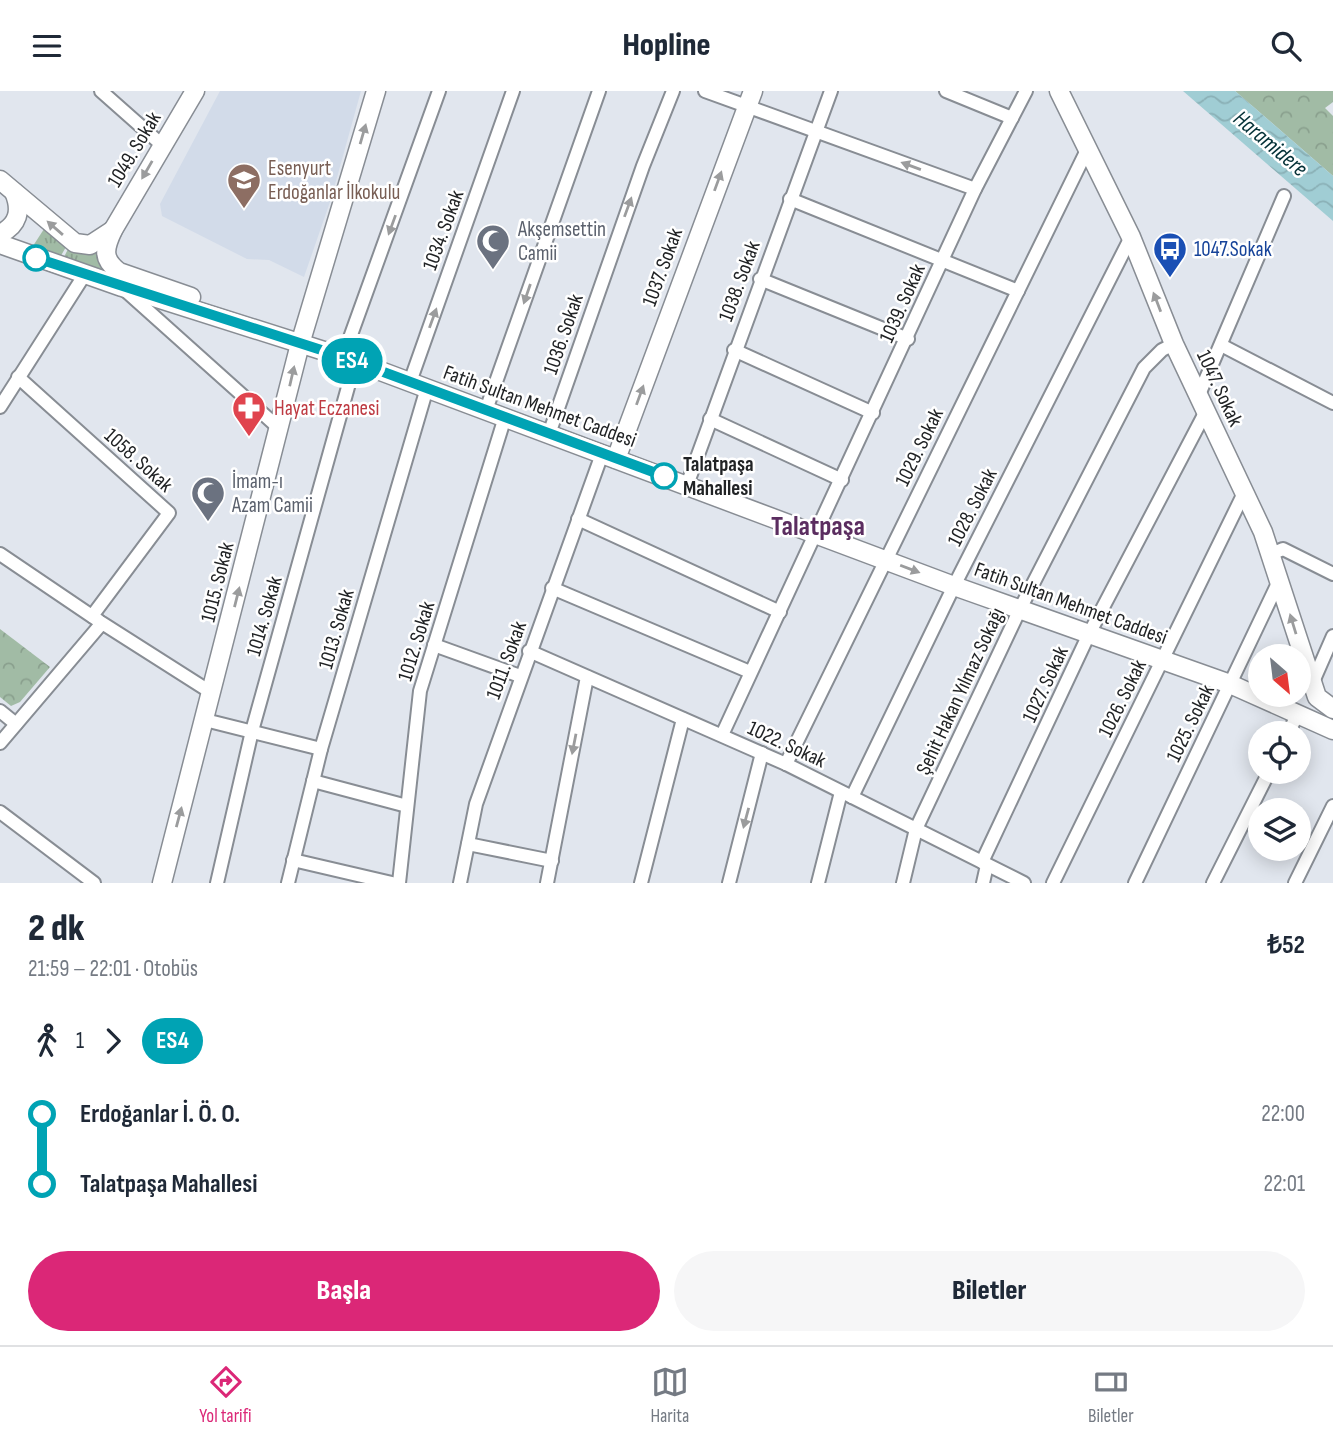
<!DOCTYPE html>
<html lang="tr">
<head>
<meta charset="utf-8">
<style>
  :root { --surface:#fff; --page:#f6f6f7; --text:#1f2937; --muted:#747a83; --line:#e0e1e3; --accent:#db2777 }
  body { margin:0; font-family:"Sofia Sans Condensed",sans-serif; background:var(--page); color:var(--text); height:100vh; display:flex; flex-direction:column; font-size:26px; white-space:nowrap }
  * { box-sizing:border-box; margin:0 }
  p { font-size:23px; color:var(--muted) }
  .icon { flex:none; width:38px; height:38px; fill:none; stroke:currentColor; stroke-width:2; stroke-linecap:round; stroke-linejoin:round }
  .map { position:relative; height:792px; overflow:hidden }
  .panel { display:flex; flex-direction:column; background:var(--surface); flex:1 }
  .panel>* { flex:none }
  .badge { padding:0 14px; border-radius:23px; font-size:24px; line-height:46px }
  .needle { width:46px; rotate:152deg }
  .buttons { position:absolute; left:1248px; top:553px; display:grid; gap:14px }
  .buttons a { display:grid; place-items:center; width:63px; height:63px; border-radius:50%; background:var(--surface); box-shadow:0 4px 18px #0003; font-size:35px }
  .map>.badge { position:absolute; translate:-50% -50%; box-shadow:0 0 0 4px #fff }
  .legs { display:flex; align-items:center; gap:10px; height:77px; padding:0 28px; font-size:23px }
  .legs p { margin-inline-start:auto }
  .headline { display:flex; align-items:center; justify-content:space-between; height:119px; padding:0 28px }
  h1 { font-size:38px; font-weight:800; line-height:52px }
  .action { display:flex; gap:14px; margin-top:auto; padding:14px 28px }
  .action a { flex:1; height:80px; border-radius:42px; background:var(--accent); color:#fff; font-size:28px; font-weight:800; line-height:80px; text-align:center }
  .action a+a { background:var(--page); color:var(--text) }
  ul { padding:0 28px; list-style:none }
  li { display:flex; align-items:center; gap:24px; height:70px; font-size:26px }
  li i { display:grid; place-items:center; width:10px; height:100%; margin:0 9px; background:currentColor }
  li i::after { content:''; width:18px; height:18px; margin:-9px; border:5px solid; border-radius:50%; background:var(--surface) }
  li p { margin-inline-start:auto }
  li:first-child i { background:linear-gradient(#0000 50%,currentColor 0) }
  li:last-child i { background:linear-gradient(currentColor 50%,#0000 0) }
  header { display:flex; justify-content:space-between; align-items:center; height:91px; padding:0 28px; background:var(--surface); font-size:32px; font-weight:800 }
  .tab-bar { display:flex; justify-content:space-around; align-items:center; height:98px; border-top:2px solid var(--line); background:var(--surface); font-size:19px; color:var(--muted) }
  .tab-bar a { display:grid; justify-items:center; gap:4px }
  .tab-bar .selected { color:var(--accent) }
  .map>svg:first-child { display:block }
  .built { fill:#d2dbe9 }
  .grass { fill:url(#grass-tufts) }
  .park { fill:url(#park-crowns) }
  .water { fill:url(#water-waves) }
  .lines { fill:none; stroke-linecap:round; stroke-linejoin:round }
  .street-casing { stroke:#888d94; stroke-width:16 }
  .secondary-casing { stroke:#888d94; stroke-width:21 }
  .street { stroke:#fff; stroke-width:12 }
  .secondary { stroke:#fff; stroke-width:18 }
  .oneway { fill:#9b9c9d }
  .line-1-casing { stroke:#fff; stroke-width:16 }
  .line-1 { stroke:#00a3b4; stroke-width:10 }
  .stop-1-dot { fill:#fff; stroke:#00a3b4; stroke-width:3.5 }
  .labels { text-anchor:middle; stroke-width:5; stroke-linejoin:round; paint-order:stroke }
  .street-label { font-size:21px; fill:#212325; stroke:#fff }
  .education-label { font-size:21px; fill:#785e54; stroke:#fff; text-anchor:start }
  .worship-label { font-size:21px; fill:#5b616d; stroke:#fff; text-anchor:start }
  .transit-label { font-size:21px; fill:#164399; stroke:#fff; text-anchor:start }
  .health-label { font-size:21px; fill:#be3a42; stroke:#fff; text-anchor:start }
  .stop-label { font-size:21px; font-weight:bold; fill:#212325; stroke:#fff; text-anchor:start }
  .water-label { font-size:23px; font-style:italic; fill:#043137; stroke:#fff }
  .district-label { font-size:28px; font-weight:bold; fill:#5b2d60; stroke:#fff }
</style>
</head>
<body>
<header><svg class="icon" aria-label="menu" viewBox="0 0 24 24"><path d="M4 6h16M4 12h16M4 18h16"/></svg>Hopline<svg class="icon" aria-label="search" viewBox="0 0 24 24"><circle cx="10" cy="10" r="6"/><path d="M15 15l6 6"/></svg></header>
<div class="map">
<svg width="1333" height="792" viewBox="0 0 1333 792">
  <defs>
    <pattern id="grass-tufts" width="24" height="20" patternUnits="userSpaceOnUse" patternTransform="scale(1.75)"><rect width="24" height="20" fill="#a1bba5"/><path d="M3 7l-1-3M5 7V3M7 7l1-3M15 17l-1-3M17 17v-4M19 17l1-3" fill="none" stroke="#8aa08e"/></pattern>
    <pattern id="park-crowns" width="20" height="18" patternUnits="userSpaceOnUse" patternTransform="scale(1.75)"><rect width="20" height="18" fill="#a1bba5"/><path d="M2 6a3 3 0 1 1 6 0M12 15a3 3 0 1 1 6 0" fill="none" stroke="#8aa08e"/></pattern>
    <pattern id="water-waves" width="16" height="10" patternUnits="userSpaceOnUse" patternTransform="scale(1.75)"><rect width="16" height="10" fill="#a0cdd4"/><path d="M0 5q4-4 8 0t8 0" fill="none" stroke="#8ab0b6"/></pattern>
  </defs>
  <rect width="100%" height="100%" fill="#e1e6ee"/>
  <!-- built -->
  <polygon class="built" points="220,0 361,0 331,108 304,186 269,169 247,168 162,125 160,113"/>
  <!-- grass -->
  <g class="grass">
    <polygon points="44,138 66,156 59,168 31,158"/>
    <polygon points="68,158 83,163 98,160 108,182 63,168"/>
  </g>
  <!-- park -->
  <g class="park">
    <polygon points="1235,0 1333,0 1333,11 1325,17 1333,25 1333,85"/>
    <polygon points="0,538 50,576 20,611 11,615 0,606"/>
  </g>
  <!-- water -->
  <polygon class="water" points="1183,0 1235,0 1333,85 1333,130"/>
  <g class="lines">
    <!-- street casing -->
    <g class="street-casing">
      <g id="street">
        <polyline points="101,0 162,54"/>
        <polyline points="705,0 975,98"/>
        <polyline points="946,0 1012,27"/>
        <polyline points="790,108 1018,200"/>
        <polyline points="760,188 908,248"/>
        <polyline points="126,200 280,338"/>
        <polyline points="1221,254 1333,312"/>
        <polyline points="734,259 873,322"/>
        <polyline points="343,266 439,0"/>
        <polyline points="18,286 169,422 92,525"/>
        <polyline points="410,291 513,0"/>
        <polyline points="1198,306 1284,105"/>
        <polyline points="0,316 85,183"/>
        <polyline points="486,319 599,0"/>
        <polyline points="710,328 842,389"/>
        <polyline points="549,343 643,75 673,0"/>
        <polyline points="687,394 831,0"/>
        <polyline points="578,428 780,521"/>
        <polyline points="0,463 99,530"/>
        <polyline points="1271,463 1283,458 1333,483"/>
        <polyline points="552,497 750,581"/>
        <polyline points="434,554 520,585"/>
        <polyline points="529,560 786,673 1024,792"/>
        <polyline points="1312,593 1333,545"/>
        <polyline points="0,620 16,633"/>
        <polyline points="205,629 321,658"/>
        <polyline points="1288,642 1298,623"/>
        <polyline points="722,644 975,98 1026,0"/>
        <polyline points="0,652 102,532 212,602"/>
        <polyline points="786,673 1088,57"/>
        <polyline points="313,690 407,715"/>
        <polyline points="852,706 954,495 1131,146"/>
        <polyline points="0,721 94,792"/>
        <polyline points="468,753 552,770"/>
        <polyline points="293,769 392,792"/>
        <polyline points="982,771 1089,543 1205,322"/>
        <polyline points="217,792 252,640 355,271"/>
        <polyline points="288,792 321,658 427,297"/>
        <polyline points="399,792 420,600 505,326"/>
        <polyline points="460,792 476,713 602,363"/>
        <polyline points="547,792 587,586"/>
        <polyline points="641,792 683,628"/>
        <polyline points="729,792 762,662"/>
        <polyline points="818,792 841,701"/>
        <polyline points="903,792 916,738 1020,518 1144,277 1162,259 1174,253"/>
        <polyline points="983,792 987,774"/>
        <polyline points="1053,792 1244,402"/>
        <polyline points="1135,792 1280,488"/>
        <polyline points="1213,792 1269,681"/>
        <polyline points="1295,792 1333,715"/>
      </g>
    </g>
    <!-- secondary casing -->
    <g class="secondary-casing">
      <g id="secondary">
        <polyline points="1059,0 1131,146 1174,253 1263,441 1317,606 1333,618"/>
        <polyline points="0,89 75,152 90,154 113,139"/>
        <path d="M0,143C18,134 22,120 14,101"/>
        <polyline points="0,153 122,196 343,266 954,495 1230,593 1333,639"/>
        <path d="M191,206L119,181C102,168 104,158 113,139L195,0"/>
        <polyline points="616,368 753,0"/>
        <polyline points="162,792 300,253 376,0"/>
      </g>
    </g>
    <!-- street -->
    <use href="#street" class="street"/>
    <!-- secondary -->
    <use href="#secondary" class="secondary"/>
  </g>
  <!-- one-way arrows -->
  <defs><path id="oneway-solid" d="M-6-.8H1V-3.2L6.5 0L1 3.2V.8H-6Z" transform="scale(1.75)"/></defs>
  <g class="oneway">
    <use href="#oneway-solid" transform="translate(363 43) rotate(-74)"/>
    <use href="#oneway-solid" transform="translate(911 75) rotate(-160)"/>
    <use href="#oneway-solid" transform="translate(147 79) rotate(120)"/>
    <use href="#oneway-solid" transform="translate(718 90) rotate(-70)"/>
    <use href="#oneway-solid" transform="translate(628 116) rotate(-70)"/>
    <use href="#oneway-solid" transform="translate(392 134) rotate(110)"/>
    <use href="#oneway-solid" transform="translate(55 137) rotate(-139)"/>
    <use href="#oneway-solid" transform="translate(527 203) rotate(109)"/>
    <use href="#oneway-solid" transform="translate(1157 211) rotate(-111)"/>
    <use href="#oneway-solid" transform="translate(433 227) rotate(-70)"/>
    <use href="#oneway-solid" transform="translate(292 285) rotate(-77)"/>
    <use href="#oneway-solid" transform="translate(640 304) rotate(-70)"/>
    <use href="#oneway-solid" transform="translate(910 478) rotate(21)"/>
    <use href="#oneway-solid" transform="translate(237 506) rotate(-76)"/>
    <use href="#oneway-solid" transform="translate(1293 533) rotate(-107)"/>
    <use href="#oneway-solid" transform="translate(574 653) rotate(101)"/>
    <use href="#oneway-solid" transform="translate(179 726) rotate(-75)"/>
    <use href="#oneway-solid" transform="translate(746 727) rotate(105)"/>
  </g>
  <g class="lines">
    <!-- line-1 casing -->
    <g class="line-1-casing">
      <polyline id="line-1" points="36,167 343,266 664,385"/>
    </g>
    <!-- line-1 -->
    <use href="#line-1" class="line-1"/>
  </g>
  <!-- icons -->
  <defs>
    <g id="school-pin" transform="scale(1.75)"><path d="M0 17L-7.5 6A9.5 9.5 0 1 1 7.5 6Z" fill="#8d6e63" stroke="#fff"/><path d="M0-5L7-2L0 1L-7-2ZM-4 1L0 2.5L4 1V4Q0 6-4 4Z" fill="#fff"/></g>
    <g id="mosque-pin" transform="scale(1.75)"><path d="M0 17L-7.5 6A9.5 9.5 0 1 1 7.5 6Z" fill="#6b7280" stroke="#fff"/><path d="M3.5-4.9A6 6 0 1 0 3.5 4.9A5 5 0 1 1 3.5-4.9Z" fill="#fff"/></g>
    <g id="bus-pin" transform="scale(1.75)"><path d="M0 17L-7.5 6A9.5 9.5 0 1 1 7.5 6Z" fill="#1a4fb4" stroke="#fff"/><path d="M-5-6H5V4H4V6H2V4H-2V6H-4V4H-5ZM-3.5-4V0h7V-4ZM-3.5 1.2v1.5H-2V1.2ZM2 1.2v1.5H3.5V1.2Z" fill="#fff"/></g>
    <g id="pharmacy-pin" transform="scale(1.75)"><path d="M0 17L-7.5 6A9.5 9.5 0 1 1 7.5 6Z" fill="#e0444e" stroke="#fff"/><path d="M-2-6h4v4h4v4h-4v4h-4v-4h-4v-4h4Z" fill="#fff"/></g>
  </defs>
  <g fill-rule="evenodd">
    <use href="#school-pin" x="244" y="89"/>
    <use href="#mosque-pin" x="493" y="150"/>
    <use href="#bus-pin" x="1170" y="158"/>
    <use href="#pharmacy-pin" x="249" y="317"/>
    <use href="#mosque-pin" x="208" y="402"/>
  </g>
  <!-- markers -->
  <g class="stop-1-dot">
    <circle cx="36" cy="167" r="12"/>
    <circle cx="664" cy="385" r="12"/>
  </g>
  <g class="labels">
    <!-- street labels -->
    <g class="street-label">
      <text transform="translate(134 58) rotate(-59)" y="7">1049. Sokak</text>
      <text transform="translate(443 139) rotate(-70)" y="7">1034. Sokak</text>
      <text transform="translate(662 176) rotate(-70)" y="7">1037. Sokak</text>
      <text transform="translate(739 190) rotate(-70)" y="7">1038. Sokak</text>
      <text transform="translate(902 212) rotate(-66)" y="7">1039. Sokak</text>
      <text transform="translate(563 243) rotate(-71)" y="7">1036. Sokak</text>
      <text transform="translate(1220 297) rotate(65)" y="7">1047. Sokak</text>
      <text transform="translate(540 315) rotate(20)" y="7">Fatih Sultan Mehmet Caddesi</text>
      <text transform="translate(919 356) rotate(-64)" y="7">1029. Sokak</text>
      <text transform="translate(139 369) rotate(42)" y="7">1058. Sokak</text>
      <text transform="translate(972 416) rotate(-63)" y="7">1028. Sokak</text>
      <text transform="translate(217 491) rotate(-76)" y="7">1015. Sokak</text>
      <text transform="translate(1071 512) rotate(20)" y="7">Fatih Sultan Mehmet Caddesi</text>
      <text transform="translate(264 525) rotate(-74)" y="7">1014. Sokak</text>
      <text transform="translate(336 538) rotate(-74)" y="7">1013. Sokak</text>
      <text transform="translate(416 550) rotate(-73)" y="7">1012. Sokak</text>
      <text transform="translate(506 569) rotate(-70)" y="7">1011. Sokak</text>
      <text transform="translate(1045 593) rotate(-65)" y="7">1027. Sokak</text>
      <text transform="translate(960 600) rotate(-65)" y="7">Şehit Hakan Yılmaz Sokağı</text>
      <text transform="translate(1122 607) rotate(-64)" y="7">1026. Sokak</text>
      <text transform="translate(1190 632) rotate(-64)" y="7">1025. Sokak</text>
      <text transform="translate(787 653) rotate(25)" y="7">1022. Sokak</text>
    </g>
    <!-- education labels -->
    <g class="education-label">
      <text x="268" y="84">Esenyurt<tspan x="268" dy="24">Erdoğanlar İlkokulu</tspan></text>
    </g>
    <!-- worship labels -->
    <g class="worship-label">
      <text x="518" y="145">Akşemsettin<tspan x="518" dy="24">Camii</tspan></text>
      <text x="232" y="397">İmam-ı<tspan x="232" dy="24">Azam Camii</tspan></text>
    </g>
    <!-- transit labels -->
    <g class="transit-label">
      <text x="1194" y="165">1047.Sokak</text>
    </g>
    <!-- health labels -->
    <g class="health-label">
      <text x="274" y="324">Hayat Eczanesi</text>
    </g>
    <!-- stop labels -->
    <g class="stop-label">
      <text x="683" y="380">Talatpaşa<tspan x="683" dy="24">Mahallesi</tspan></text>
    </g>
    <!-- water labels -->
    <g class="water-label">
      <text transform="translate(1271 52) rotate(40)" y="8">Haramidere</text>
    </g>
    <!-- district labels -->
    <g class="district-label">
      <text x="818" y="444">Talatpaşa</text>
    </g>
  </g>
</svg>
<div class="buttons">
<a><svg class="needle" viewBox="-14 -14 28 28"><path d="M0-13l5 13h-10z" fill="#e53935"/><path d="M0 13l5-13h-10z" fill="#747a83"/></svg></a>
<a><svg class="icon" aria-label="locate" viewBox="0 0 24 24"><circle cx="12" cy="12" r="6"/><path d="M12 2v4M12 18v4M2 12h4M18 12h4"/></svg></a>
<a><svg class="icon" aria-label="layers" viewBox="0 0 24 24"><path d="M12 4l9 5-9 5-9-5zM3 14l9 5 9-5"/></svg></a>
</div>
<b class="badge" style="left:352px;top:270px;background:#00a3b4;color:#fff">ES4</b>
</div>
<section class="panel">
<div class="headline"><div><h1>2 dk</h1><p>21:59 – 22:01 · Otobüs</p></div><b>₺52</b></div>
<div class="legs"><svg class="icon" aria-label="walk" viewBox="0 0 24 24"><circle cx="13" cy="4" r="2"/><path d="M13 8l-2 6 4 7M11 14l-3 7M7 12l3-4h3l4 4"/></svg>1<svg class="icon" aria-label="forward" viewBox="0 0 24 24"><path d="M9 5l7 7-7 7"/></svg><b class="badge" style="background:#00a3b4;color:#fff">ES4</b></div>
<ul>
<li><i style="color:#00a3b4"></i><b>Erdoğanlar İ. Ö. O.</b><p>22:00</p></li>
<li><i style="color:#00a3b4"></i><b>Talatpaşa Mahallesi</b><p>22:01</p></li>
</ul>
<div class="action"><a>Başla</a><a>Biletler</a></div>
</section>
<nav class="tab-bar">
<a class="selected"><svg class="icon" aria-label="directions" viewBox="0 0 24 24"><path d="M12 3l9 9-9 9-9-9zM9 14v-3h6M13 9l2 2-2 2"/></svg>Yol tarifi</a>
<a><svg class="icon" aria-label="map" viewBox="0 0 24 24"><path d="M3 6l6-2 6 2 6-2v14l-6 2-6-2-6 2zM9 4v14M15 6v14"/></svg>Harita</a>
<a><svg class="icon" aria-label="tickets" viewBox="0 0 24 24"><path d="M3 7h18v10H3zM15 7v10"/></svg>Biletler</a>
</nav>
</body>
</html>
